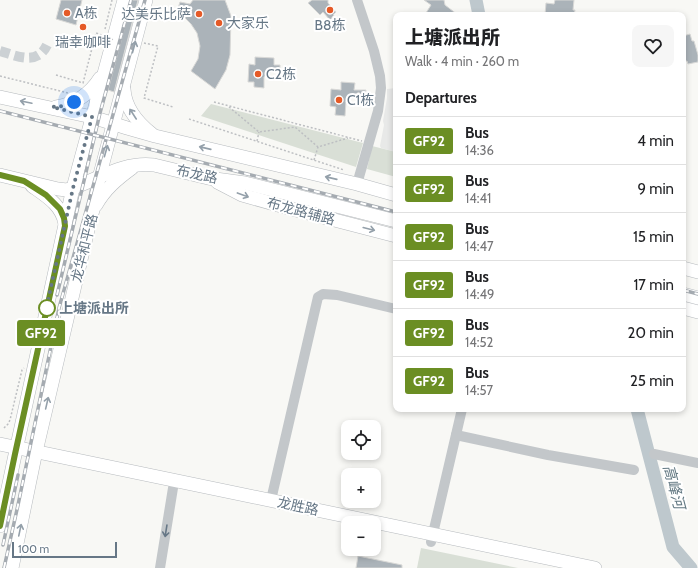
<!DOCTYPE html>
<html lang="en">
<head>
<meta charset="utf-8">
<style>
  :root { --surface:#fff; --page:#f6f6f6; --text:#202124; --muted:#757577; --line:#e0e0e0 }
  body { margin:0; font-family:Cabin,"Noto Sans SC",sans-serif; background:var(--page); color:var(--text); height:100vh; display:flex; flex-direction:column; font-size:15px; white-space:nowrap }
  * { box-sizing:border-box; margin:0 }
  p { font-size:13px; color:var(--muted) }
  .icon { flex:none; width:22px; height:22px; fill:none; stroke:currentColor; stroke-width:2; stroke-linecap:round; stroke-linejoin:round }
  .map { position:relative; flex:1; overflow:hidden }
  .side { position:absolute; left:393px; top:12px; width:293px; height:400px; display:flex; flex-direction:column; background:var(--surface); border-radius:8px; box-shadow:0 2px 6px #0003 }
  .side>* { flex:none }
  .badge { padding:0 8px; border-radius:3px; font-size:14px; line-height:26px }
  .buttons { position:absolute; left:341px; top:420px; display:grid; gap:8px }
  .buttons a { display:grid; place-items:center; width:40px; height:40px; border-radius:8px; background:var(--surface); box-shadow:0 2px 6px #0003; font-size:20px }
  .scale { position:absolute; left:12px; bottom:10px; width:105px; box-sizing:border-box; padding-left:4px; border:2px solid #667786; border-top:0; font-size:11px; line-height:14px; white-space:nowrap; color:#667786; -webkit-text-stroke:3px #fff; paint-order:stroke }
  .you { position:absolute; width:20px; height:20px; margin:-10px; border:3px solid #fff; border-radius:50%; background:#1a73e8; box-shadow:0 0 0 6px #1a73e833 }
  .map>.badge { position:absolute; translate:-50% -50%; box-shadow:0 0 0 2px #fff }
  h2 { padding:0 12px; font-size:15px; line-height:36px }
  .round { display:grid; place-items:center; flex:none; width:42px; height:42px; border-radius:8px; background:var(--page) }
  .summary { display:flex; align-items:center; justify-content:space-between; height:68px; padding:0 12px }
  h1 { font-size:19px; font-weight:800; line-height:30px }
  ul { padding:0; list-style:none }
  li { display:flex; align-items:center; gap:12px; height:48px; padding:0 12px; border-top:1px solid var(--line) }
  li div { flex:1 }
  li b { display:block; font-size:15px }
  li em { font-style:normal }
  li .badge { min-width:44px; font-weight:700; text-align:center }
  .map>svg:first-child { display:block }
  .built { fill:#e8e9e8 }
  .green { fill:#d9dfd6 }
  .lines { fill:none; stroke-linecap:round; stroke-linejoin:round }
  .river { stroke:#bec8cd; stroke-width:13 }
  .building { fill:#abb3b9; stroke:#d9d9d7 }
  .minor-tunnel { stroke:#ccd1d4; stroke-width:10; stroke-dasharray:10 5; stroke-linecap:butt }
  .major-casing { stroke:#b6babe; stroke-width:14 }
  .path { stroke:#bdbfc2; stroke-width:1.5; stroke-dasharray:2 2; stroke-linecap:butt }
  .minor { stroke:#c3c7ca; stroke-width:10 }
  .major { stroke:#fff; stroke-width:13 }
  .rail-casing { stroke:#a5abb1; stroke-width:3.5 }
  .rail { stroke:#fff; stroke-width:2; stroke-dasharray:6; stroke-linecap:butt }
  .path-bridge { stroke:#bdbfc2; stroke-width:1.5; stroke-dasharray:2 2; stroke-linecap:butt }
  .oneway { stroke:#94a0aa }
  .oneway2 { stroke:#667786 }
  .line-casing { stroke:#fff; stroke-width:9 }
  .line { stroke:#6b8e23; stroke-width:6 }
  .walk { stroke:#667786; stroke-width:4; stroke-dasharray:0 7.2 }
  .poi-dot { fill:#e55a27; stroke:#fff; stroke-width:1.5 }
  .stop-dot { fill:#fff; stroke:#6b8e23; stroke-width:2 }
  .labels { text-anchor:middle; stroke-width:4; stroke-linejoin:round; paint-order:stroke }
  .poi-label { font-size:14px; fill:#667786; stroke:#fff; text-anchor:start }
  .street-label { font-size:14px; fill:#667786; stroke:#fff }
  .stop-label { font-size:14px; font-weight:bold; fill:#667786; stroke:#fff; text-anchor:start }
  .water-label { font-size:15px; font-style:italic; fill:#627882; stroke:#fff }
</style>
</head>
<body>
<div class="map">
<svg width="698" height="568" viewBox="0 0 698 568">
  <rect width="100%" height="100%" fill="#f8f8f5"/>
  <!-- built -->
  <polygon class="built" points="396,88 396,152 381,148 380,146 384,125 383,121 387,98 387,89"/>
  <!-- green -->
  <g class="green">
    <polygon points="211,104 363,143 356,167 201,116"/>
    <polygon points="372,146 396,152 396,177 367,169"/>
    <polygon points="421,548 518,568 417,568"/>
  </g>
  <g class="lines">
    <!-- river -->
    <g class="river">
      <polyline points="476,0 479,15"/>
      <polyline points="637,409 673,547 691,568"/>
    </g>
  </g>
  <!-- building -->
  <g class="building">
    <polygon points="61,0 82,0 76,25 56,19"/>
    <polygon points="132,0 138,0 114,92 108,90"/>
    <polygon points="193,0 225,0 231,16 230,55 226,70 215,89 191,71 198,59 200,46 197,33 191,24 184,17 176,15 180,2 190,4"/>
    <polygon points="312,0 328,0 328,3 336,12 333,15 334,15 330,20 323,12 320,15 308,3"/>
    <polygon points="424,0 444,0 445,5 458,15 428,15 426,13 431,5"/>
    <polygon points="555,0 574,0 573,10 575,10 574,15 545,15 546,3 554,4"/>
    <polygon points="690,34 692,41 694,41 698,55 698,62 688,64 687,61 685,61 684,57 683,57 683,36"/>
    <polygon points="255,57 274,58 274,65 280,65 280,72 272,71 264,77 264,88 254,87 254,82 248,82 249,64 255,65"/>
    <polygon points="341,82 355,83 354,90 366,90 365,98 359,98 359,92 346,101 345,116 335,115 336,107 330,106 331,89 341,90"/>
    <polygon points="358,556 402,565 402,568 356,568"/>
  </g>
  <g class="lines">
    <!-- minor-tunnel -->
    <path class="minor-tunnel" d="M0,51C17,56 37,66 47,45"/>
    <!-- major casing -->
    <g class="major-casing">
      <g id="major">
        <path d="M124,89C125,108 138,123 152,134"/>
        <polyline points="0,97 92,117 127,128 155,136 357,184 396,195"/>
        <path d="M56,107C75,104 90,94 100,78"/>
        <path d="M0,175L58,189L67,190C96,181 122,161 154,165L208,178L245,183L396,221"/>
        <polyline points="217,182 242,195 292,209 396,236"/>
        <path d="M32,186C46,196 62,205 65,224"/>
        <path d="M96,205C105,189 117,179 132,168"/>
        <polyline points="683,268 698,272"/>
        <polyline points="683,294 698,298"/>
        <polyline points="683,308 698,312"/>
        <polyline points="0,444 595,568"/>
        <polyline points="0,526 15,455 73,188 124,0"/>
        <polyline points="12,568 35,456 91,217 93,210 99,178 146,0"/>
      </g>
    </g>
    <!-- path -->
    <g class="path">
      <polyline points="105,29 112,0"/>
      <polyline points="144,43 158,46 144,98 173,107"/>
      <polyline points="0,76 68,93"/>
      <polyline points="214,102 362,141"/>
      <polyline points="229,107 259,132 295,127 318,147 348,138"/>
      <polyline points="189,119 344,170"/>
      <polyline points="257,141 259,132"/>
      <polyline points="314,160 318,147"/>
      <polyline points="4,428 8,424 10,420 22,370 24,368"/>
    </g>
    <!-- minor -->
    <g class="minor">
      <polyline points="357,184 378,111 381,88 380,76 374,51 357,0"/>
      <polyline points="456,435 548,455 634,470"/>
      <polyline points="654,454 698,463"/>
      <polyline points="271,500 318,297 323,294 337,295 396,309"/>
      <polyline points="431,542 462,409"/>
      <polyline points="160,568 173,488"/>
    </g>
    <!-- major -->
    <use href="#major" class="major"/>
    <!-- rail casing -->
    <g class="rail-casing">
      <g id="rail">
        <polyline points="0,111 396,212"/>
        <polyline points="683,290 698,294"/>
        <polyline points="57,295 100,113 131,0"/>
        <polyline points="3,545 18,475"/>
        <polyline points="4,568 18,505 59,308 145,0"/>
      </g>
    </g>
    <!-- rail -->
    <use href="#rail" class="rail"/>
    <!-- path-bridge -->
    <polyline class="path-bridge" points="56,75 83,83 96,33 114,40"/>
  </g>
  <!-- one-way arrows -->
  <defs><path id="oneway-shaft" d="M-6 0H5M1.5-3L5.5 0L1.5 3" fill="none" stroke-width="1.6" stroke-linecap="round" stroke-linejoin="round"/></defs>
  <g class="oneway">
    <use href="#oneway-shaft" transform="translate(134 47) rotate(-75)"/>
    <use href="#oneway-shaft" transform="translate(26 102) rotate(-168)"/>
    <use href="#oneway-shaft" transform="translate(133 114) rotate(-123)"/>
    <use href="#oneway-shaft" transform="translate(205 148) rotate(-167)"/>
    <use href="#oneway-shaft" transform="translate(106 151) rotate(-74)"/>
    <use href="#oneway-shaft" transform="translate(331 178) rotate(-167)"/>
    <use href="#oneway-shaft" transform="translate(243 195) rotate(20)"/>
    <use href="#oneway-shaft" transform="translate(369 229) rotate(14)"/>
    <use href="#oneway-shaft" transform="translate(47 403) rotate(-77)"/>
    <use href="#oneway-shaft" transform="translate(20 530) rotate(-78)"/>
  </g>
  <use class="oneway2" href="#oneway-shaft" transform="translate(166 531) rotate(99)"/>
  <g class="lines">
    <!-- line casing -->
    <g class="line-casing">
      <polyline id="line" points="0,175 24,181 46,195 60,209 64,218 65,226 15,454 0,526"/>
    </g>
    <!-- line -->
    <use href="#line" class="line"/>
    <!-- walk -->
    <polyline class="walk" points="47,308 45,314 73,188 92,117 52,107 65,106 74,102"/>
  </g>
  <!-- markers -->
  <g class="poi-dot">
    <circle cx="330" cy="10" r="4"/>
    <circle cx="67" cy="13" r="4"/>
    <circle cx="199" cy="14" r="4"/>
    <circle cx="219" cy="23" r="4"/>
    <circle cx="83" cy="27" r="4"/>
    <circle cx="258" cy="74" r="4"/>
    <circle cx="339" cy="100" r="4"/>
  </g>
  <circle class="stop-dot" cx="47" cy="308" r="8"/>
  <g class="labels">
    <!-- poi labels -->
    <g class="poi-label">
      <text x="75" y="18">A栋</text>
      <text x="191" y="19" text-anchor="end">达美乐比萨</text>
      <text x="227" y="28">大家乐</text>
      <text x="330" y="30" text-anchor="middle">B8栋</text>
      <text x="83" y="47" text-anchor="middle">瑞幸咖啡</text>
      <text x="266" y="79">C2栋</text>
      <text x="347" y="105">C1栋</text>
    </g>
    <!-- street labels -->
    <g class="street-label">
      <text transform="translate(197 174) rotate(12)" y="5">布龙路</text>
      <text transform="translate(301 211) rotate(15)" y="5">布龙路辅路</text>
      <text transform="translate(84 248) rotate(-76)" y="5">龙华和平路</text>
      <text transform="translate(298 506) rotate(12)" y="5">龙胜路</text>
    </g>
    <!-- stop labels -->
    <g class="stop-label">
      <text x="59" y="313">上塘派出所</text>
    </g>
    <!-- water labels -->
    <g class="water-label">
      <text transform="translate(674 487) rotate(75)" y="5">高峰河</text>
    </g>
  </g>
</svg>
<div class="buttons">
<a><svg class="icon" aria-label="locate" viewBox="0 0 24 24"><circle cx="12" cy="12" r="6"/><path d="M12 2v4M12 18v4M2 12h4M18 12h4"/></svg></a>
<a>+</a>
<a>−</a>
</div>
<div class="scale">100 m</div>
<div class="you" style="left:74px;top:102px"></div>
<b class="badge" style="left:41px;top:333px;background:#6b8e23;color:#fff">GF92</b>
<section class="side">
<div class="summary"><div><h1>上塘派出所</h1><p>Walk · 4 min · 260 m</p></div><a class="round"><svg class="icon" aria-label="heart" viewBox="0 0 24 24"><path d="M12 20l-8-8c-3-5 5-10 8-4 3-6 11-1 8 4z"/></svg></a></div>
<h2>Departures</h2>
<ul>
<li><span class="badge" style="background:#6b8e23;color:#fff">GF92</span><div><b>Bus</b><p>14:36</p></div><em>4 min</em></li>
<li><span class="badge" style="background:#6b8e23;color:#fff">GF92</span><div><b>Bus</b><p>14:41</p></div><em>9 min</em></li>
<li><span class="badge" style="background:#6b8e23;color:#fff">GF92</span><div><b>Bus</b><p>14:47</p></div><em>15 min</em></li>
<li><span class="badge" style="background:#6b8e23;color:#fff">GF92</span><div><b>Bus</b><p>14:49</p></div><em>17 min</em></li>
<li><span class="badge" style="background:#6b8e23;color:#fff">GF92</span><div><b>Bus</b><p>14:52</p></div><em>20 min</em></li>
<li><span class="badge" style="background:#6b8e23;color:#fff">GF92</span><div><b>Bus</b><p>14:57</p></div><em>25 min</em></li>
</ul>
</section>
</div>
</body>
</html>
